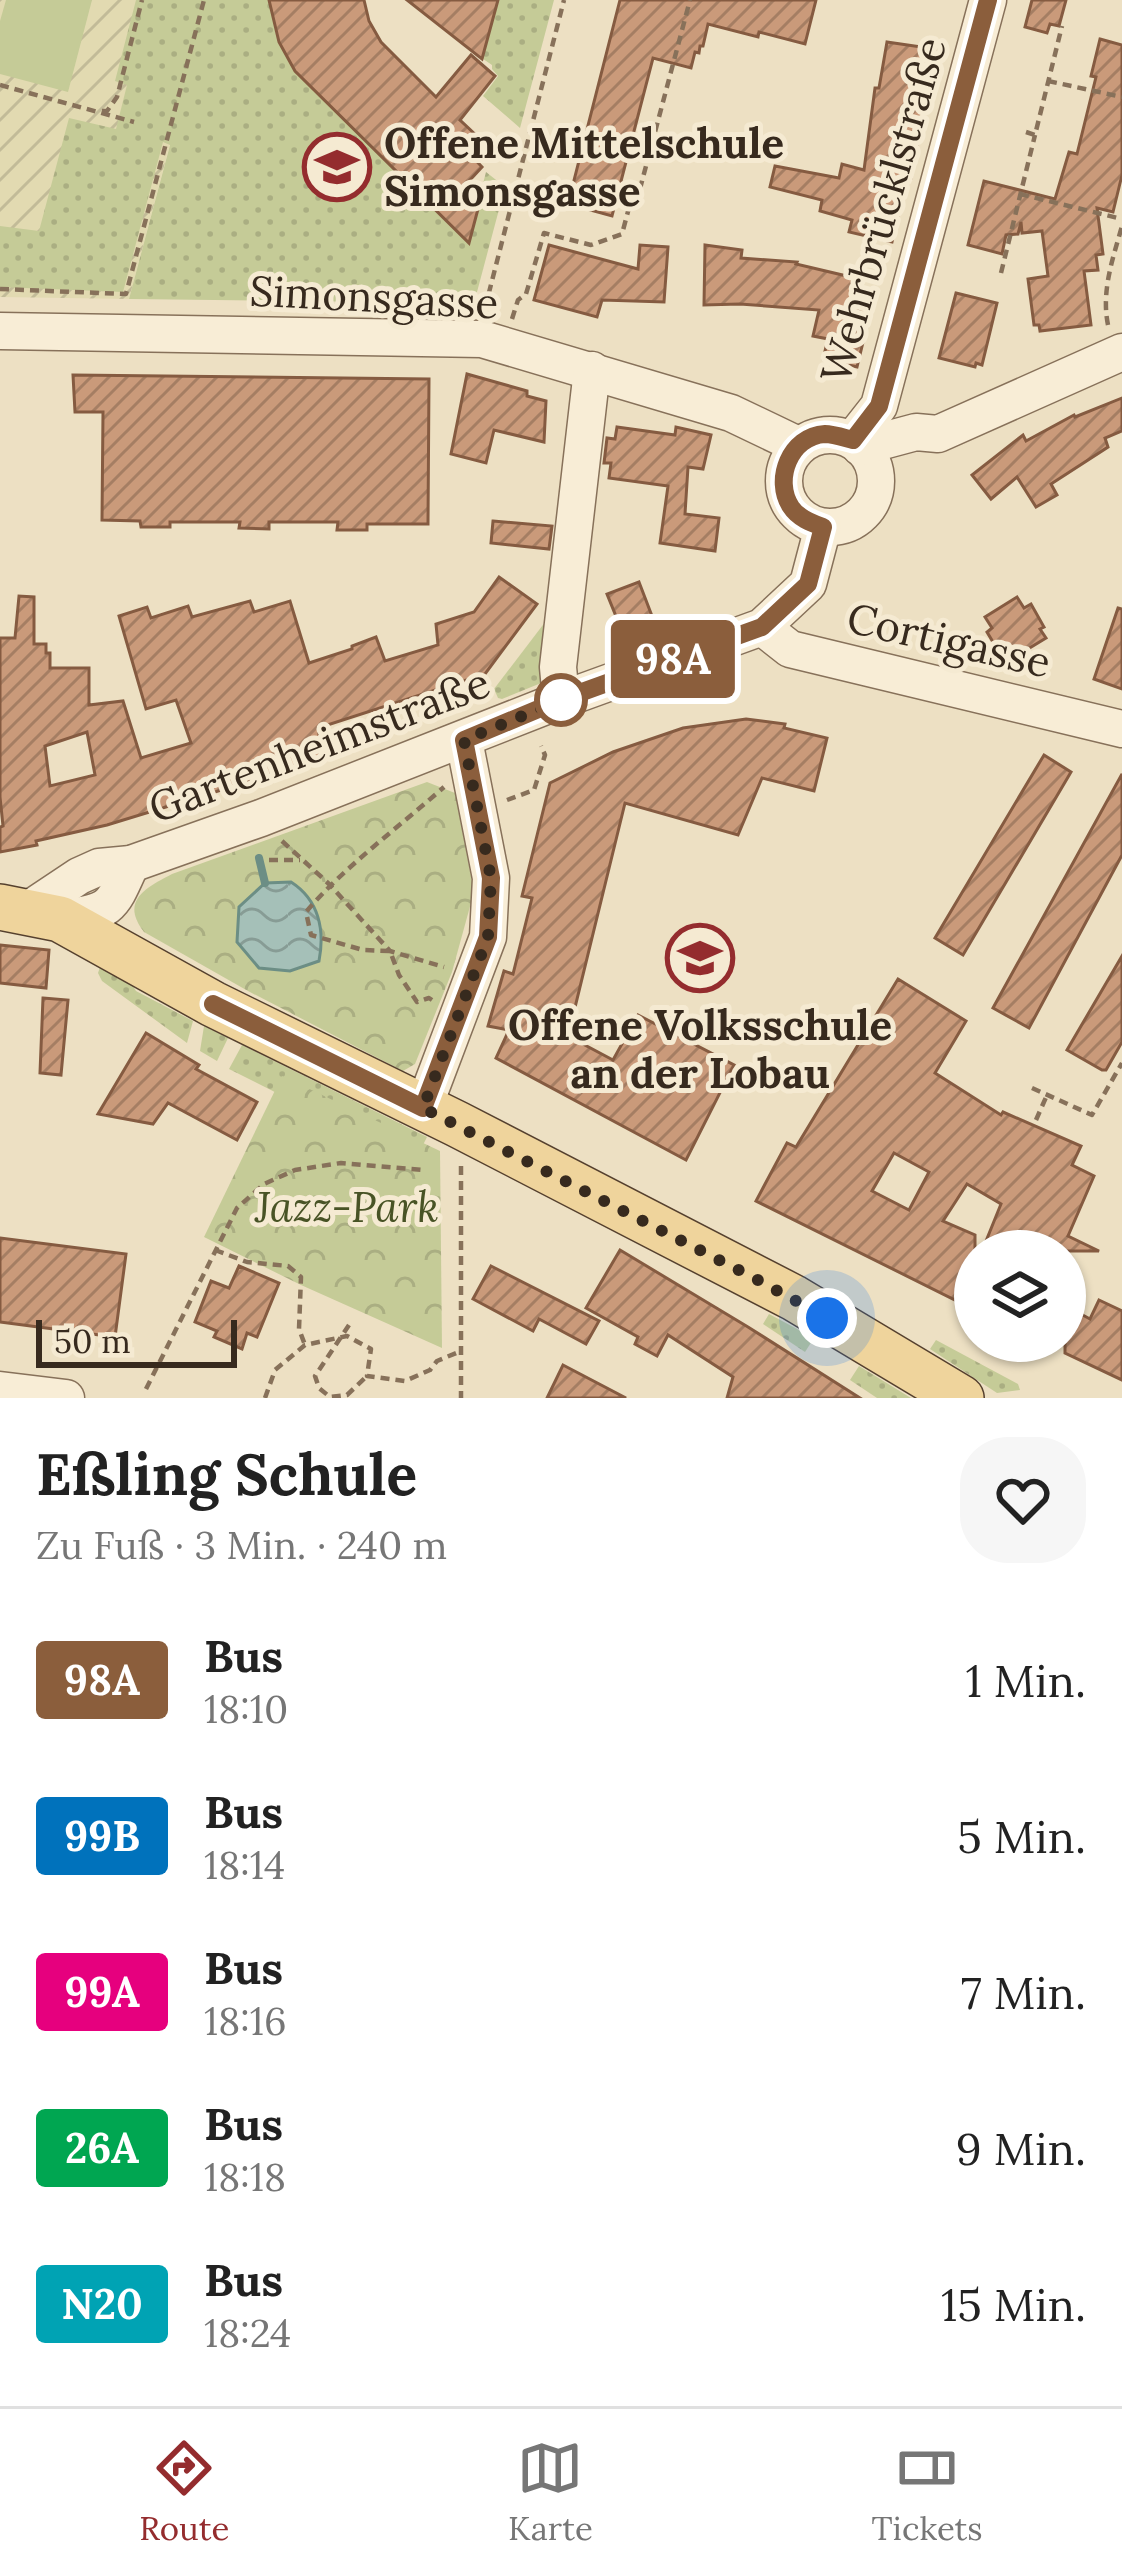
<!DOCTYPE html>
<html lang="de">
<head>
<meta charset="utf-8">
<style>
  :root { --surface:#fff; --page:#f6f6f6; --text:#222; --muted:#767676; --line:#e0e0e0; --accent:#942c2e }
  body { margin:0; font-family:Lora,serif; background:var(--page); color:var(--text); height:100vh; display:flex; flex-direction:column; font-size:45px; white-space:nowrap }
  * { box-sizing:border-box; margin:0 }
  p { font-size:39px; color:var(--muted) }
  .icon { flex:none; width:66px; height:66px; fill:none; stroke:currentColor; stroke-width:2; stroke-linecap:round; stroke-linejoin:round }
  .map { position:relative; height:1398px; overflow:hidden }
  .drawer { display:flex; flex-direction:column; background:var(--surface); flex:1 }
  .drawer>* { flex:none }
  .badge { padding:0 24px; border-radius:9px; font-size:42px; line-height:78px }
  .tools { position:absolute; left:954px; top:1230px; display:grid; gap:24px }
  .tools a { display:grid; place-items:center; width:132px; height:132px; border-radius:50%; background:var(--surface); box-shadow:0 3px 9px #0004; font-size:60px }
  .scale { position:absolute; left:36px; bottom:30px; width:201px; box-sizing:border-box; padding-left:12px; border:6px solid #372a1e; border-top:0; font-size:33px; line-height:42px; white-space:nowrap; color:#372a1e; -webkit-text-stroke:9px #f5ead2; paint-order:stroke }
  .you { position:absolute; width:60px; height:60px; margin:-30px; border:9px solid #fff; border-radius:50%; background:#1a73e8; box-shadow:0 0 0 18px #1a73e833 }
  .map>.badge { position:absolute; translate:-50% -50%; box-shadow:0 0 0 6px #fff }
  .round { display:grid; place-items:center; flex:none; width:126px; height:126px; border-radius:48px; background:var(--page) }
  .headline { display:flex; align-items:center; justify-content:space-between; height:204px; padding:0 36px }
  h1 { font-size:57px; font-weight:700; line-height:90px }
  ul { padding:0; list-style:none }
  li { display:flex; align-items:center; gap:36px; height:156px; padding:0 36px }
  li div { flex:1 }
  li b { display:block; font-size:45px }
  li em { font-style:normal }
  li .badge { min-width:132px; font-weight:700; text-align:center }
  .menu { display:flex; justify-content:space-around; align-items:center; height:168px; border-top:3px solid var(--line); background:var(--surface); font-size:33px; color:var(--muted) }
  .menu a { display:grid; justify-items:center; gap:6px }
  .menu .active { color:var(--accent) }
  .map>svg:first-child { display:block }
  .farmland { fill:url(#farmland-furrows) }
  .grass { fill:url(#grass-dots) }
  .park { fill:url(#park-crowns) }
  .pitch { fill:#c5cb97 }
  .water { fill:url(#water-waves); stroke:#6c8e85; stroke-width:3 }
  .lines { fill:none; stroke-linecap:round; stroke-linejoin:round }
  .stream { stroke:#6c8e85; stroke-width:8 }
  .building { fill:url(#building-hatch); stroke:#855b41; stroke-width:3; fill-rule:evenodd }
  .minor-casing { stroke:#87715a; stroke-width:39 }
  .major-casing { stroke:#55402e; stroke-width:48 }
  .path { stroke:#87715a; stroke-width:4.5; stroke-dasharray:9 6; stroke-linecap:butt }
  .minor { stroke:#f8edd6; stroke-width:36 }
  .major { stroke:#efd49c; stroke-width:45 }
  .line-casing { stroke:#fff; stroke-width:27 }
  .line { stroke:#8b5e3c; stroke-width:18 }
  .walk { stroke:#372a1e; stroke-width:12; stroke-dasharray:0 21.6 }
  .stop-dot { fill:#fff; stroke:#8b5e3c; stroke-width:6 }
  .labels { text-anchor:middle; stroke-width:10; stroke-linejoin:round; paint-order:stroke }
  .poi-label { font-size:42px; font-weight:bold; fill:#372a1e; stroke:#f5ead2; text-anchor:start }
  .street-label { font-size:42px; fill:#372a1e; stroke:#f5ead2 }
  .park-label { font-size:42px; font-style:italic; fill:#485325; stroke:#f5ead2 }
</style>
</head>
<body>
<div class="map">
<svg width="1122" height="1398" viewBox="0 0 1122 1398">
  <defs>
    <pattern id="farmland-furrows" width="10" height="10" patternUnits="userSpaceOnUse" patternTransform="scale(3)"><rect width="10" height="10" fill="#e2dab1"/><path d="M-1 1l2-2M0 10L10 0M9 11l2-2" fill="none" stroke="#c2bb98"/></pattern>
    <pattern id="grass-dots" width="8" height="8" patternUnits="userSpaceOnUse" patternTransform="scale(3)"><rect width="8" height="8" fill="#c5cb97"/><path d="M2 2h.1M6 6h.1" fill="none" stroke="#aaae82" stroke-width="1.8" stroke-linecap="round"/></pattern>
    <pattern id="park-crowns" width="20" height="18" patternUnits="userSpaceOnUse" patternTransform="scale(3)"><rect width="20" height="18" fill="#c5cb97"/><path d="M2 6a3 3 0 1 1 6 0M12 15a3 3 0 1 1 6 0" fill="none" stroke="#aaae82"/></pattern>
    <pattern id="water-waves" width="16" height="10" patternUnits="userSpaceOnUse" patternTransform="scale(3)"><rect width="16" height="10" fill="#a5c0b8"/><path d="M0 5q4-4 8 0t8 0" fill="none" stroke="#879c95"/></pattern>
    <pattern id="building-hatch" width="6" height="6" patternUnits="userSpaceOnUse" patternTransform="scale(3)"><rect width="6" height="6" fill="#ca9a7a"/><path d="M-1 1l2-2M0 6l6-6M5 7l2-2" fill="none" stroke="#a57e63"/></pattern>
  </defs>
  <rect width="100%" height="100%" fill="#ede0c3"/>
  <!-- farmland -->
  <polygon class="farmland" points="0,0 208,0 129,299 0,297"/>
  <!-- grass -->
  <g class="grass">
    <polygon points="136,0 269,0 276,34 295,71 468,242 486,172 505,187 473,307 453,303 129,299 170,145 163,142 123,292 0,287 0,226 39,231 69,118 116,129 127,85 115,81"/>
    <polygon points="498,0 554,0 520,128 483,96 498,76 492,69 492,65 461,44 464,33"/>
    <polygon points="552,613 551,679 502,699 498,698 494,689"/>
    <polygon points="101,964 128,978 136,991 193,1021 187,1043 102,981 98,973"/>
    <polygon points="204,1026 228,1038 217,1061 200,1051"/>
    <polygon points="242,1045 427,1137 418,1155 348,1129 229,1069"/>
    <polygon points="769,1314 814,1338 805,1352 763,1324"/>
    <polygon points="936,1340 1018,1384 1020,1390 997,1393 930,1349"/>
    <polygon points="859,1366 911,1398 877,1398 850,1380"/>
  </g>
  <!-- park -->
  <g class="park">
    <path d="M427,782L455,793L474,892L452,972L415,1064L403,1071L248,991L144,932C120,901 145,888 172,874Z"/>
    <polygon points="282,1076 440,1151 442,1348 301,1285 204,1237"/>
  </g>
  <!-- pitch -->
  <polygon class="pitch" points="6,0 92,0 68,92 0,74 0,21"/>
  <!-- water -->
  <path class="water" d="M291,882C319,900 325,930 319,961L290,971L259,968L237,942L239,907L265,883Z"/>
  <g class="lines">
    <!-- stream -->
    <polyline class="stream" points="259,858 265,883"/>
  </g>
  <!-- building -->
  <g class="building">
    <polygon points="269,0 364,0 369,21 381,42 436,97 471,55 495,76 460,120 478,137 466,150 482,167 470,180 482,194 469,243 295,71 279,42"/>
    <polygon points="407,0 498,0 482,59"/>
    <polygon points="620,0 816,0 805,44 759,32 758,37 708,24 703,46 700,46 699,53 695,52 691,68 653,58 612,216 568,204"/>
    <polygon points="1032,0 1066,0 1059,26 1050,24 1047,33 1025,27"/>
    <polygon points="1100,39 1122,45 1122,175 1113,212 1097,208 1103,254 1096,255 1098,270 1084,271 1091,325 1040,331 1039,325 1034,325 1028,279 1048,276 1042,231 1022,233 1021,222 1018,234 1006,235 1002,254 968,245 984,181 1055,199 1069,152 1077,154 1096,77 1091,76"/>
    <polygon points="887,42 935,49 911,178 907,177 892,242 849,232 852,220 820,211 822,200 770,187 775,166 839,178 842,164 864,170 875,88 879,88"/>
    <polygon points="549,245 638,269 640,245 668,247 664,302 602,300 597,317 534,300"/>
    <polygon points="705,245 742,250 741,258 797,262 796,264 855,278 853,288 875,293 857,367 823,359 828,339 813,336 819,310 740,304 704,305"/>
    <polygon points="956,293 997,303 982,365 976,363 975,367 939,358"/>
    <polygon points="467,374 527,391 527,396 546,401 544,442 494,430 486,463 451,454"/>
    <polygon points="73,375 429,379 428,524 367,524 367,530 337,530 338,522 269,522 269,529 239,528 240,522 170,522 170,527 141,527 140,521 102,520 103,412 75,412"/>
    <polygon points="1122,398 1122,431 1105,438 1108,447 1051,484 1057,495 1036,507 1017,477 991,499 972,475 1023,435 1026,441 1074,415 1075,417"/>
    <polygon points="617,427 675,435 676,427 711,435 703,469 688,467 685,514 719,518 715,551 660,543 668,486 609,478 611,463 604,463 607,438 615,439"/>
    <polygon points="493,521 552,526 549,549 491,543"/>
    <path d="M499,577L537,604L485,674L318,728L323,759L107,825L36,841L37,845L0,852V827L3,826L0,797V638H15L19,596L34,597V644H46V653H50V668H89V705L123,701L141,758L191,743L176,700L146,709L119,616L147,607L151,618L188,606L192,617L250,601L254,612L290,601L309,663L352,649V646L376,637L385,661L438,645L436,624L474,612ZM87,732L95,775L50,786L45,746Z"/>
    <polygon points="639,582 655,624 624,636 607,594"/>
    <polygon points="1017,597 1024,608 1031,604 1044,627 1040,629 1046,638 1013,658 1006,647 999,652 987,632 992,628 985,617"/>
    <polygon points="1118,608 1122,609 1122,689 1094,679"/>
    <polygon points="746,719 785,724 784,728 827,738 814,791 762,778 738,835 625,803 568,1036 613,1060 638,1015 734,1065 686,1160 496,1058 509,1030 488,1026 504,971 513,974 532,898 522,896 550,783 613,752 683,728"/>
    <polygon points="1044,755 1071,772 963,955 935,938"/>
    <polygon points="1122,774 1122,855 1029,1028 993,1008"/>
    <polygon points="0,945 49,950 46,988 0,983"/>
    <polygon points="1122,956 1122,1042 1106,1070 1102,1070 1067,1050"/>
    <path d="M898,979L966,1021L935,1073L1001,1115L1003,1112L1081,1146L1072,1165L1094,1176L1068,1236L1099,1251H982L1001,1204L967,1184L943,1221L975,1235V1310L756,1201L787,1143L796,1147ZM894,1153L929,1172L909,1210L872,1191Z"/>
    <polygon points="43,998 68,1000 61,1075 40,1073"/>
    <polygon points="146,1033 199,1065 196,1069 257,1102 237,1140 168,1103 153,1124 98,1114"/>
    <polygon points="0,1238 126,1254 115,1337 0,1322"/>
    <polygon points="620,1250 748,1327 860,1398 727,1398 733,1377 668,1335 657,1356 635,1344 638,1337 586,1308"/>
    <polygon points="239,1266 279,1283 257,1337 247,1333 242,1349 214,1337 217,1331 195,1322 211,1281 229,1288"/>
    <polygon points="491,1266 599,1321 586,1344 539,1319 533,1331 473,1299"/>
    <polygon points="1099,1300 1122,1311 1122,1380 1065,1353 1065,1341 1079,1313 1090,1319"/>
    <polygon points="563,1365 626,1398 547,1398"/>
  </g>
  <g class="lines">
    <!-- minor casing -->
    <g class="minor-casing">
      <g id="minor">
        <polyline points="0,331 482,339 731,413 798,445"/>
        <circle cx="830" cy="481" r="46"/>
        <polyline points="853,439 879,406 988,0"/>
        <polyline points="860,447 916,432 938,434 1122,352"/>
        <polyline points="762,627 790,649 1122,729"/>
        <polyline points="561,700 558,667 592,370"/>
        <polyline points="25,912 79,876 99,867 131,864 261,818 561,700 762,627 808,584 823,527"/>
        <path d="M60,919C112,910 110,911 131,864"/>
        <polyline points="423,1109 488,937 491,878 464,740"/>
        <polyline points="0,1390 66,1398"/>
      </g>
    </g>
    <!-- major casing -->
    <g class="major-casing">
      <polyline id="major" points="0,907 60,919 213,1004 457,1124 794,1298 961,1398"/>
    </g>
    <!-- path -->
    <g class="path">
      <polyline points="1048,81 1122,97"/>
      <polyline points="0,85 134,122"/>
      <polyline points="102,111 107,111 117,97 142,0"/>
      <polyline points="1026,132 1035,135 1062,26"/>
      <polyline points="1020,194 1122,219"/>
      <polyline points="1001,273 1035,135"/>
      <polyline points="0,289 126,294 204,0"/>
      <polyline points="485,308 564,0"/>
      <polyline points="512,319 518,300 526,294 544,233 591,245 622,234 630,204 637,200 690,0"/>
      <path d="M1108,325C1101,291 1113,258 1122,226"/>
      <polyline points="507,800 534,790 545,755 541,746"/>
      <polyline points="282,841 329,884 390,951 444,967"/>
      <polyline points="269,860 300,860"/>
      <path d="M432,1000L429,998L417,1002L399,975L390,951L363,950L311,935L306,912C343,868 399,827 444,787"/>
      <polyline points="1032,1088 1092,1115 1122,1063"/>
      <polyline points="1036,1120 1047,1095"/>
      <polyline points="461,1166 461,1398"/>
      <polyline points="215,1250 247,1262 288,1266 301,1277 299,1329 305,1345"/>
      <polyline points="349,1325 315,1376 319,1388 330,1397 347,1395 366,1377"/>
      <polyline points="146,1389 237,1208 264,1184 295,1170 341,1163 423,1170"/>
      <polyline points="265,1398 275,1370 305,1345 347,1336 371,1349 367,1376 405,1381 430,1370 437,1361 461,1351"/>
    </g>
    <!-- minor -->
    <use href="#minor" class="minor"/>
    <!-- major -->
    <use href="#major" class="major"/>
  </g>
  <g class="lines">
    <!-- line casing -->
    <g class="line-casing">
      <path id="line" d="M213,1004L423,1108L488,937L491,878L464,740L560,700L762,627L808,584L823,527C811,523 798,518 791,507C773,480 790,436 825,434C833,434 845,438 853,440L879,406L988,0"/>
    </g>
    <!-- line -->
    <use href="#line" class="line"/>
    <!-- walk -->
    <polyline class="walk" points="561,700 464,740 491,878 488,937 423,1108 756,1279 827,1318"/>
  </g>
  <!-- icons -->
  <defs>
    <g id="school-ring" transform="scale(3.45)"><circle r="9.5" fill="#f5ead2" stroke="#942c2e" stroke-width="1.5"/><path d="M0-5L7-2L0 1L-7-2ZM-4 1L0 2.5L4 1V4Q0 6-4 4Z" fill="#942c2e"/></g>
  </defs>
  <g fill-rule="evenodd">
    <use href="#school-ring" x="337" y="167"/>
    <use href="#school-ring" x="700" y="958"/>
  </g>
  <!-- markers -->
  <circle class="stop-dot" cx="561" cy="700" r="24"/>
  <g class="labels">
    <!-- poi labels -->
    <g class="poi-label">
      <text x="384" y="158">Offene Mittelschule<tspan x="384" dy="48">Simonsgasse</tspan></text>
      <text x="700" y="1040" text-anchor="middle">Offene Volksschule<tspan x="700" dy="48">an der Lobau</tspan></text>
    </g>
    <!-- street labels -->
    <g class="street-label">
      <text transform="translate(883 210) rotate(-74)" y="15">Wehrbrücklstraße</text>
      <text transform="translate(374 297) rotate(3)" y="15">Simonsgasse</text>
      <text transform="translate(949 640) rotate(13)" y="15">Cortigasse</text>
      <text transform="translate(319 745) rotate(-21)" y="15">Gartenheimstraße</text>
    </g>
    <!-- park labels -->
    <g class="park-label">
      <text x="347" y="1222">Jazz-Park</text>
    </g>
  </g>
</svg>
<div class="tools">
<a><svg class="icon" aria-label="layers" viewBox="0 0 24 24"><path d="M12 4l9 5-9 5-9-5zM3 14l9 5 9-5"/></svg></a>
</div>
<div class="scale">50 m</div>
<div class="you" style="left:827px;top:1318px"></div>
<b class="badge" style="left:673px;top:659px;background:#8b5e3c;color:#fff">98A</b>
</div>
<section class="drawer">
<div class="headline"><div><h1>Eßling Schule</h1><p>Zu Fuß · 3 Min. · 240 m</p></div><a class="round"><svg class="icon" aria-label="heart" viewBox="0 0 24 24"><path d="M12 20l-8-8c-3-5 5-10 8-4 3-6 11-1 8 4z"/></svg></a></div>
<ul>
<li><span class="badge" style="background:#8b5e3c;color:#fff">98A</span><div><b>Bus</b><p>18:10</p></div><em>1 Min.</em></li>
<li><span class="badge" style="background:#0072bc;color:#fff">99B</span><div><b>Bus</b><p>18:14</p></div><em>5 Min.</em></li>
<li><span class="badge" style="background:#e6007e;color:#fff">99A</span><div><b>Bus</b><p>18:16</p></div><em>7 Min.</em></li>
<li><span class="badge" style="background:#00a651;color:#fff">26A</span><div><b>Bus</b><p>18:18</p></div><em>9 Min.</em></li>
<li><span class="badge" style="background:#00a3b4;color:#fff">N20</span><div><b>Bus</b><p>18:24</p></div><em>15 Min.</em></li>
</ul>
</section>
<nav class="menu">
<a class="active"><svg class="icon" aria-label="directions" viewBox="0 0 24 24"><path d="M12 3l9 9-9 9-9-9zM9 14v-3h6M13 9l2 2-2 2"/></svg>Route</a>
<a><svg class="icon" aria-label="map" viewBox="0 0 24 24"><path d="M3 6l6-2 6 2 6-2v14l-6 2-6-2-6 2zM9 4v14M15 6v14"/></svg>Karte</a>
<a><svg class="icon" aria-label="tickets" viewBox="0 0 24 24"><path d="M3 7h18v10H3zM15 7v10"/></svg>Tickets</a>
</nav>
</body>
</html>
